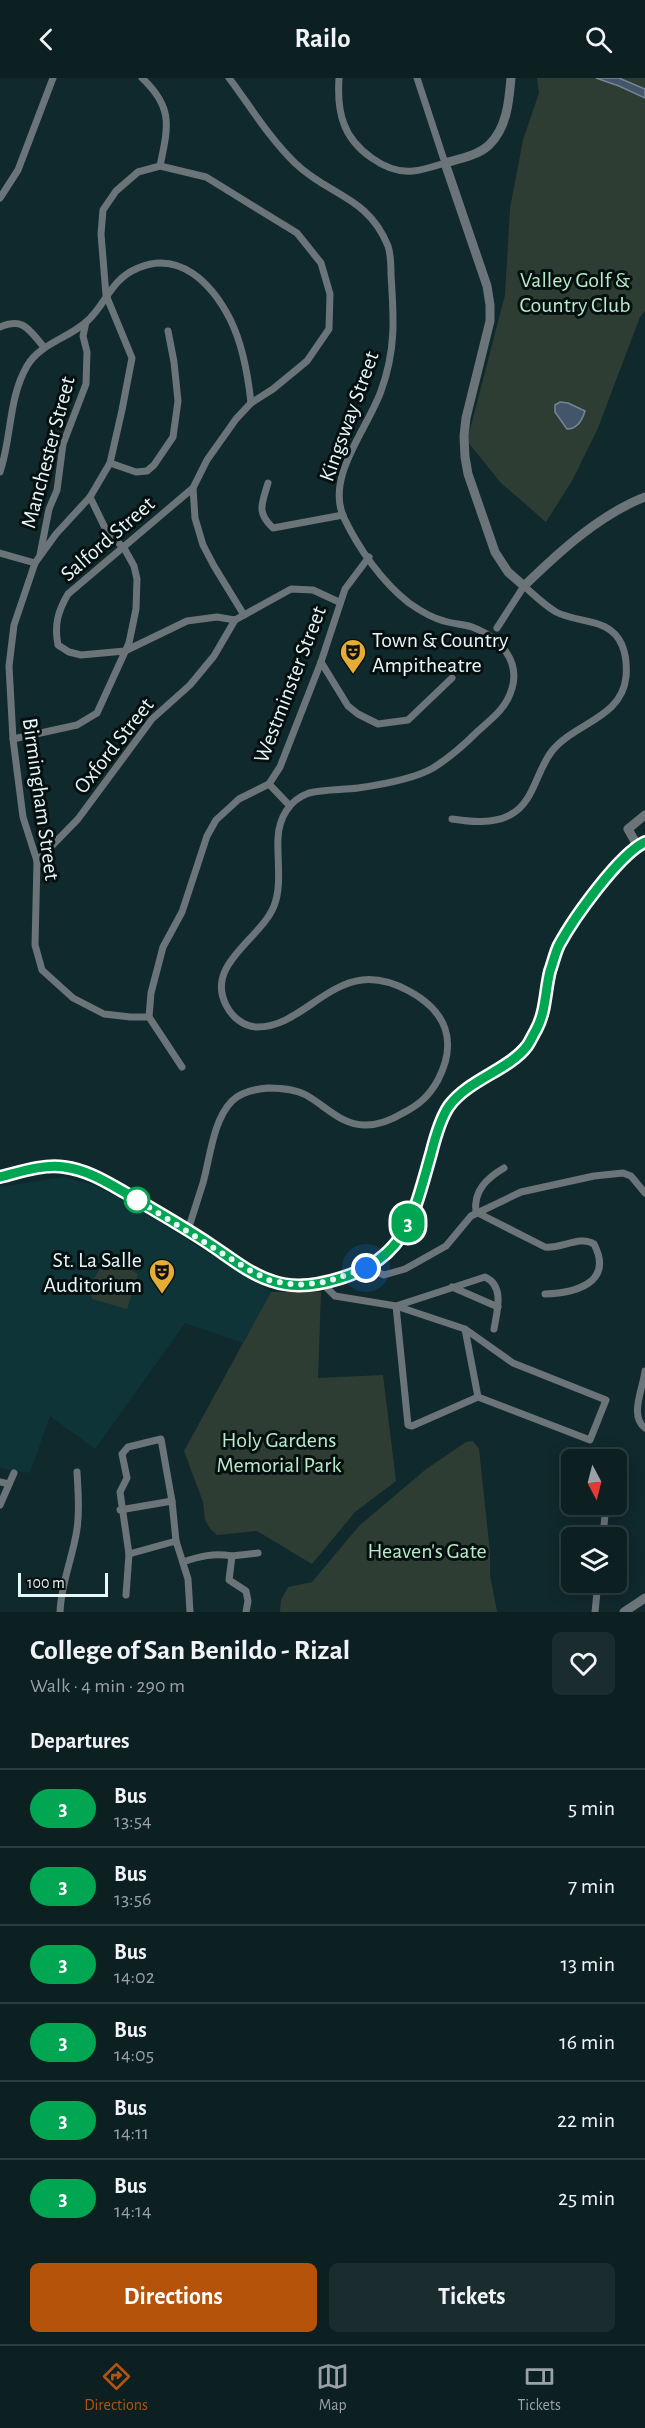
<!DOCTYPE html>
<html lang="en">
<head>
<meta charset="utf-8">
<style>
  :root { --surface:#0c1f21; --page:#1a2c2e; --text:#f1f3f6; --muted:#9aa2a5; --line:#2c3d3f; --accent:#b45309 }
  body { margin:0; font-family:"Alegreya Sans",sans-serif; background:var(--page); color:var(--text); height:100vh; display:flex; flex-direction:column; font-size:22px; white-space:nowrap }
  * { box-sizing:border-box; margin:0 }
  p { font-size:20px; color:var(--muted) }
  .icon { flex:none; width:33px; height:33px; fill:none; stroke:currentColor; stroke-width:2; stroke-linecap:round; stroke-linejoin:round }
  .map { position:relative; height:1534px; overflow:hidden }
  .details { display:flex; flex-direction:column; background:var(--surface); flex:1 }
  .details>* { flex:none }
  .badge { padding:0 12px; border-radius:20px; font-size:21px; line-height:39px }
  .needle { width:39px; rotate:173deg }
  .tools { position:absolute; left:561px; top:1371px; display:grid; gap:12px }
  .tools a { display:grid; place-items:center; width:66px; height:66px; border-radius:9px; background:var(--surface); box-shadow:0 3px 15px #0003,0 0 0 2px var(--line); font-size:30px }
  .scale { position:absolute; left:18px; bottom:15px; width:90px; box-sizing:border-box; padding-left:6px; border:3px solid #e8f7f8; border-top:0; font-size:16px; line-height:21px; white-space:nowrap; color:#e8f7f8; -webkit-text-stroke:4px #061011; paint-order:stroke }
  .you { position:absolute; width:30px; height:30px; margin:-15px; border:4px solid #fff; border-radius:50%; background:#1a73e8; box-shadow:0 0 0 9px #1a73e833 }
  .map>.badge { position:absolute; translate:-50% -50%; box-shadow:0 0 0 3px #fff }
  h2 { padding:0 30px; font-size:22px; line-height:54px }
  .round { display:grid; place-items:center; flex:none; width:63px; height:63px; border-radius:9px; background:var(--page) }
  .head { display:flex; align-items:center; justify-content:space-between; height:102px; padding:0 30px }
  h1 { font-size:28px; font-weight:600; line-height:45px }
  .button { display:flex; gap:12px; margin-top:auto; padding:12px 30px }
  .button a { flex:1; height:69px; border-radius:9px; background:var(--accent); color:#fff; font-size:24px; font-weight:600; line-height:69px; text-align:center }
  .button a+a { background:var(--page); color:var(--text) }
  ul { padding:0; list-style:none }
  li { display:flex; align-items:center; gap:18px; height:78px; padding:0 30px; border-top:2px solid var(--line) }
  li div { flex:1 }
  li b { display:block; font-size:22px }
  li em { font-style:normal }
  li .badge { min-width:66px; font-weight:700; text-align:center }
  header { display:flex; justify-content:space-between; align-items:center; height:78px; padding:0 30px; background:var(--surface); font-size:27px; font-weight:600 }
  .tabs { display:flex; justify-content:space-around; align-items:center; height:84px; border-top:2px solid var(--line); background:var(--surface); font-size:16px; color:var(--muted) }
  .tabs a { display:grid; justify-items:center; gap:3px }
  .tabs .on { color:var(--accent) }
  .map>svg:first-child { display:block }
  .built { fill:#0f3438 }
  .green { fill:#2e3d33 }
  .water { fill:#43556a; stroke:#748695; stroke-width:1.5 }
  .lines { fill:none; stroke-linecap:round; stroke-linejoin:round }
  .minor { stroke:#6a7479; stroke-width:7 }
  .tertiary { stroke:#6a7479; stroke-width:9 }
  .primary { stroke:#b0c5cf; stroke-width:10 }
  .line-casing { stroke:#fff; stroke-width:14 }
  .line { stroke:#00a651; stroke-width:9 }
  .walk { stroke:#e8f7f8; stroke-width:6; stroke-dasharray:0 10.8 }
  .stop-dot { fill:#fff; stroke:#00a651; stroke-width:3 }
  .labels { text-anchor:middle; stroke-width:6; stroke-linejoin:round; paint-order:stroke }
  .park-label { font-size:22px; fill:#b8ebc8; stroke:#061011 }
  .street-label { font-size:22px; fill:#e8f7f8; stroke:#061011 }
  .poi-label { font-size:22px; fill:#e8f7f8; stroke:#061011; text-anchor:start }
</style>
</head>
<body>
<header><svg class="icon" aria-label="back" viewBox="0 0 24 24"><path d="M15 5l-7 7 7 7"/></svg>Railo<svg class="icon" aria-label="search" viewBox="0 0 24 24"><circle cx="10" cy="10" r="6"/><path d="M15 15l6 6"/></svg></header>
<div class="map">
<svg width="645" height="1534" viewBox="0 0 645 1534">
  <rect width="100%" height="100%" fill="#10292c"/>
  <!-- built -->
  <polygon class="built" points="63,1099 94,1107 135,1129 271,1214 243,1265 185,1245 95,1371 50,1338 30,1395 0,1390 0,1109"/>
  <!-- green -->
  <g class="green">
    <polygon points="537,0 645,0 645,233 640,239 598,350 573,401 546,444 501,405 467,363 505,217 510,130 523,62 539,15"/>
    <polygon points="107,1179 138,1196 127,1231 92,1221 90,1207"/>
    <polygon points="271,1214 321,1214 318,1300 383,1297 396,1403 355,1434 312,1486 257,1453 217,1457 211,1452 205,1442 203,1424 184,1373"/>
    <polygon points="473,1363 479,1371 490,1474 490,1497 497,1534 280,1534 281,1522 288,1509 312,1504 359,1448 425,1392 466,1364"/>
  </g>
  <!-- water -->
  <g class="water">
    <polygon points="596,0 619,0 645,11 645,20 619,8"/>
    <path d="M560,324L568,325L585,333C582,343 577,351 567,351L555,334V327Z"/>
  </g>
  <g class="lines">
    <!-- minor -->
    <g class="minor">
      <path d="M142,0C174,30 168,49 160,88"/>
      <path d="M339,0C338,16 338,31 344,46C353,71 386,96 413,93C424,92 435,88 445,85L417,0"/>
      <polyline points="0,120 18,92 53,0"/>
      <path d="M0,249C24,239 29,252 44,269"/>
      <polyline points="110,385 136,394 147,393 154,387 173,359 178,323 174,284 168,253"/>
      <path d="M0,394C12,359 8,321 27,288C40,266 66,261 85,245C106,228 109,202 138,190C180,172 212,206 230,241C243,267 248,297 251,325"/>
      <path d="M268,405C262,426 256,434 273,450L343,437"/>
      <path d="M193,410L68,516C58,533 54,547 58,567L69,574L81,577L125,573L187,543L217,539L235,542L291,511L313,512L339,524"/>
      <polyline points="0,475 35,485"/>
      <polyline points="40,477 49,431 57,412 63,366 86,306 87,274 83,258 86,244"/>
      <polyline points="321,584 348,628 358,636 378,646 408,642 452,600"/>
      <polyline points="13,661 77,647 97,635 129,565 136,531 137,501 134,488 124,470 107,454 90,419"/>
      <polyline points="269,706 289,727"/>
      <path d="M452,741C471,744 493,746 510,737C534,725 536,693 552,673C574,645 622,640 626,599C627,588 626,577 622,567C610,539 579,546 556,534C544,527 534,517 524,508L497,550"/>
      <polyline points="37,783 78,741 152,641 190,607 214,578 235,542"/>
      <polyline points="149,939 130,939 104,936 73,920 42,892 35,867 37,783 23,739 13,661 9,588 14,547 35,485 56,456 90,419 110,385 122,332 132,280 106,217 101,156 103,132 116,113 138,94 160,88 206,99 297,155 321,185 330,216 329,251 307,283 273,311 251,325 236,341 207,382 193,410 195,440 203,467 214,488 244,537"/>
      <polyline points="182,989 149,939 151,915 163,869 182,834 207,758 216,742 239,721 269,706 280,689 321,584 345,511 369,479"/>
      <path d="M476,1134L545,1169C561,1171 580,1157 594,1166C614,1205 575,1215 545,1216"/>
      <path d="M476,1134C473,1113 487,1100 504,1090"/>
      <path d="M188,1152C193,1136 198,1121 203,1105C210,1080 213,1042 232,1023C241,1014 256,1011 268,1010C281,1010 295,1011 306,1017C326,1028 342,1048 366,1047C379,1047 393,1041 403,1035C419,1027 429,1018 438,1002C458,963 446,933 409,913C394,905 379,900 362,902C322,907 296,950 256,949C243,948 232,939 226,927C205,886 261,861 274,828C282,808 277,782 278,760C279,740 289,722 309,715C324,711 342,712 358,710C379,707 414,701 433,690C449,680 465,666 478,653C490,642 504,632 510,616C523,585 501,560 472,549C463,546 453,546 444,543C432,540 419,532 409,525C382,504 359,471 344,440C325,399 367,352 381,313C396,272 394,240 391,197C391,188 391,177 388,168C368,118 329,118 295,85C270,61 250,28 229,0"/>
      <polyline points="366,1190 384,1197 405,1191 446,1168 471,1138 521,1114 594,1098 623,1095 631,1098 645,1115"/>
      <polyline points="326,1204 327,1210 335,1218 396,1228 465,1251 513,1285 606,1322 590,1362 478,1319 465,1251"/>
      <polyline points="452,1209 498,1229"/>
      <path d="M645,1293C643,1311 629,1338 645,1350"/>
      <path d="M478,1319L412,1348L408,1347L396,1228L485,1199C505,1208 497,1233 494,1251"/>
      <polyline points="0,1404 9,1406"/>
      <polyline points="0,1427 14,1395"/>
      <polyline points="120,1432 172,1423"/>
      <polyline points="603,1460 605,1436"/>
      <polyline points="129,1476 176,1463"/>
      <polyline points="232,1478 258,1475"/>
      <path d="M183,1484C200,1478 214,1475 232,1478L229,1502L246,1513L248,1523L246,1534"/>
      <polyline points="126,1517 129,1476 120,1414 127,1400 122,1376 128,1369 161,1361 172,1423 176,1463 188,1501 190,1534"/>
      <path d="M60,1534C61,1505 73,1479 77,1451C80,1431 78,1413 77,1394"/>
      <polyline points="595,1534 598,1504"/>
    </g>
    <!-- tertiary -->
    <g class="tertiary">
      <path d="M511,0C509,23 507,50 489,67C479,77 459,81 445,85L487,208L490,227V243L466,340L464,358L465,379L468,396L495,474L508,494L524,508C559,474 599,437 645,419"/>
      <polyline points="637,767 628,751 645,737"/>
      <polyline points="624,1534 645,1520"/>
    </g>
    <!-- primary -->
    <path class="primary" d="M0,1099C20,1094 43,1086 64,1089C87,1092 105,1103 124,1114C152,1131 181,1147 208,1165C228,1178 249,1196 272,1203C293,1211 319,1207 341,1200C407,1180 414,1135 431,1076C435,1060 440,1041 449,1028C474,994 521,988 538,948C548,924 549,896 558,871C566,847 622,774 645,764"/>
  </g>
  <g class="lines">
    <!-- line casing -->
    <g class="line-casing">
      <path id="line" d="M0,1099C20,1094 43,1086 64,1089C87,1092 105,1103 124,1114C152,1131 181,1147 208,1165C228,1178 249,1196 272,1203C294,1211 319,1207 341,1200C407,1180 414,1135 431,1076C435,1060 440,1041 449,1028C469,1001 509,992 527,968C530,964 533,957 536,952C546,934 545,913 550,893C553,885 555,875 559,867C573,841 619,776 645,764"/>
    </g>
    <!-- line -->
    <use href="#line" class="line"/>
    <!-- walk -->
    <polyline class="walk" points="137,1122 134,1120 249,1192 271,1203 297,1207 326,1204 366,1190"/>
  </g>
  <!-- icons -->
  <defs>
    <g id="theatre-pin" transform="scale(1.35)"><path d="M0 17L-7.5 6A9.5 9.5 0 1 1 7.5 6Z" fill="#e5ad36" stroke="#061011"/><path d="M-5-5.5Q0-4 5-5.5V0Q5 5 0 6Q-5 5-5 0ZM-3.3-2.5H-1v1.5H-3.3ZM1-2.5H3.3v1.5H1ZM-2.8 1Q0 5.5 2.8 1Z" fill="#111"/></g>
  </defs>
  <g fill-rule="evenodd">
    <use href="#theatre-pin" x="353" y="574"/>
    <use href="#theatre-pin" x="162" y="1194"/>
  </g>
  <!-- markers -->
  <circle class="stop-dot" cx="137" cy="1122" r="12"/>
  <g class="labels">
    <!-- park labels -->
    <g class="park-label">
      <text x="575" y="209">Valley Golf &amp;<tspan x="575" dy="25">Country Club</tspan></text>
      <text x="279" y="1369">Holy Gardens<tspan x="279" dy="25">Memorial Park</tspan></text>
      <text x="427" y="1480">Heaven's Gate</text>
    </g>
    <!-- street labels -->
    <g class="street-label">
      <text transform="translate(348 338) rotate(-70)" y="8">Kingsway Street</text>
      <text transform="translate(47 374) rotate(-75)" y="8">Manchester Street</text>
      <text transform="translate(107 460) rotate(-41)" y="8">Salford Street</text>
      <text transform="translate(289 606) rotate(-69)" y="8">Westminster Street</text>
      <text transform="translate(113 667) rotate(-52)" y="8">Oxford Street</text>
      <text transform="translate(42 721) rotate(82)" y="8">Birmingham Street</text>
    </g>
    <!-- poi labels -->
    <g class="poi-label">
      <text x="372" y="569">Town &amp; Country<tspan x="372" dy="25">Ampitheatre</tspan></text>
      <text x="142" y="1189" text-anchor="end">St. La Salle<tspan x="142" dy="25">Auditorium</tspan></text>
    </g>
  </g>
</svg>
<div class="tools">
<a><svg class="needle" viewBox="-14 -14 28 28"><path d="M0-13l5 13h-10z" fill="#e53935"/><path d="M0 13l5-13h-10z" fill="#9aa2a5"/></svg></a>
<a><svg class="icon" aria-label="layers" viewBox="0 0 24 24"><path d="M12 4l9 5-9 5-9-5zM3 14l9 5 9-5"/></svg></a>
</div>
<div class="scale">100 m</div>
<div class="you" style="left:366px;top:1190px"></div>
<b class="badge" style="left:408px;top:1145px;background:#00a651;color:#fff">3</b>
</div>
<section class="details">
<div class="head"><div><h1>College of San Benildo - Rizal</h1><p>Walk · 4 min · 290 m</p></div><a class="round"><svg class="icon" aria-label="heart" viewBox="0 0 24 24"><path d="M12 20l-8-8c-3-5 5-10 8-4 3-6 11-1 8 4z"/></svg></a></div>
<h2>Departures</h2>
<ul>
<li><span class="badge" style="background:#00a651;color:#fff">3</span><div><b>Bus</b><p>13:54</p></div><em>5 min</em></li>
<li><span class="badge" style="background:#00a651;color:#fff">3</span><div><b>Bus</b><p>13:56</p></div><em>7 min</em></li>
<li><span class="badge" style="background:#00a651;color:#fff">3</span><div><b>Bus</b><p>14:02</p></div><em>13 min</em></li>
<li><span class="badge" style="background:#00a651;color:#fff">3</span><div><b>Bus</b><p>14:05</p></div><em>16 min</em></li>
<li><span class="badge" style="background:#00a651;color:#fff">3</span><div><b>Bus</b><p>14:11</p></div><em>22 min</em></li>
<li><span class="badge" style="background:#00a651;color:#fff">3</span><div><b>Bus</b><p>14:14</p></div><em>25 min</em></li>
</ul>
<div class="button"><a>Directions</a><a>Tickets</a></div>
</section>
<nav class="tabs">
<a class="on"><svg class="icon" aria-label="directions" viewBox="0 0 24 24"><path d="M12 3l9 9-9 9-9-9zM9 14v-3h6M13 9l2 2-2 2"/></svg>Directions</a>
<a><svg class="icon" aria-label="map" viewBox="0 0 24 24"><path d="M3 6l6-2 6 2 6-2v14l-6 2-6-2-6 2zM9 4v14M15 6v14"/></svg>Map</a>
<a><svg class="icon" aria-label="tickets" viewBox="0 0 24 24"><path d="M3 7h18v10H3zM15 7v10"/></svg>Tickets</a>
</nav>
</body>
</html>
